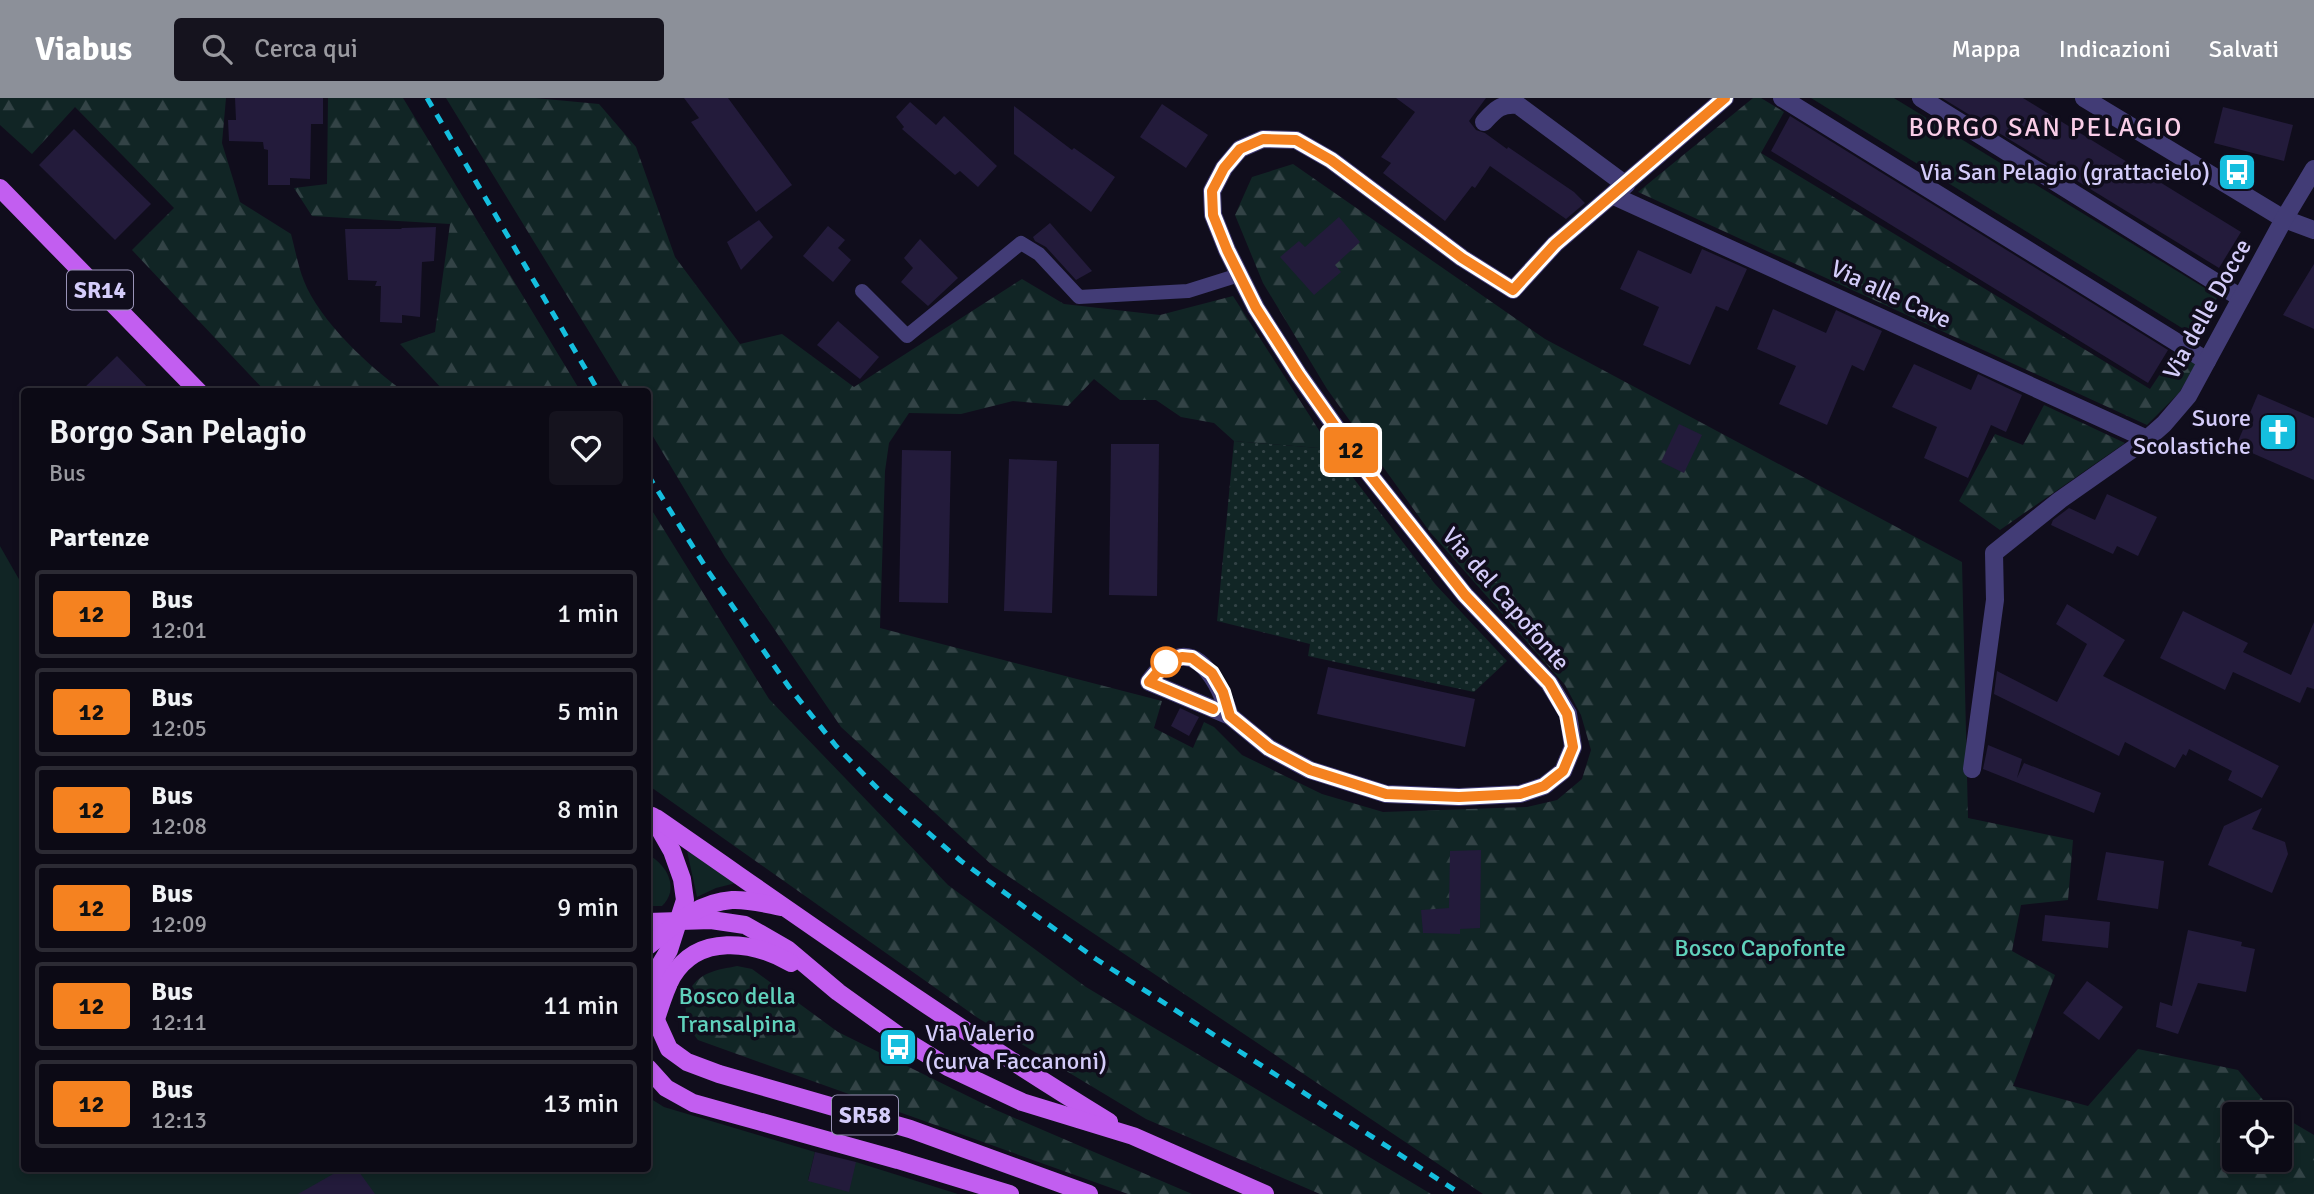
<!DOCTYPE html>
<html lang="it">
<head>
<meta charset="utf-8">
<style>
  :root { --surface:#0c0a15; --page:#15131e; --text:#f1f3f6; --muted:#9a9aa0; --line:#2c2b34; --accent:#8c9099 }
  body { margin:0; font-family:Signika,sans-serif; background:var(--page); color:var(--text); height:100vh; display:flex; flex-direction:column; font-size:26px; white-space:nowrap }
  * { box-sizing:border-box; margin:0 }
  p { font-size:23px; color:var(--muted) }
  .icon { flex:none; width:38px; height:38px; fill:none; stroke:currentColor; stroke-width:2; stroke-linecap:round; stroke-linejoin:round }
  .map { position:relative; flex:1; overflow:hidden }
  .drawer { position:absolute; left:21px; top:290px; width:630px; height:784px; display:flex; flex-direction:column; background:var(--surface); border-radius:7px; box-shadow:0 4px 10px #0003,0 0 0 2px var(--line) }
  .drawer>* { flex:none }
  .badge { padding:0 14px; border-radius:5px; font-size:24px; line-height:46px }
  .buttons { position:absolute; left:2222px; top:1004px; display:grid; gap:14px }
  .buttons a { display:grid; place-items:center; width:70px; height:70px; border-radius:7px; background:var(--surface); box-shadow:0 4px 10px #0003,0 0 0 2px var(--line); font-size:35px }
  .map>.badge { position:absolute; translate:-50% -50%; box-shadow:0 0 0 4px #fff }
  h2 { padding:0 28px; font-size:26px; line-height:63px }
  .round { display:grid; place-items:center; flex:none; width:74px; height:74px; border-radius:7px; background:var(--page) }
  .summary { display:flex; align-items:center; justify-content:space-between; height:119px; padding:0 28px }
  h1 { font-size:33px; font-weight:600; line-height:52px }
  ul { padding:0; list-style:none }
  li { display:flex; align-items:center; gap:21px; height:88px; margin:0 14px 10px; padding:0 14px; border:4px solid var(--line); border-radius:7px }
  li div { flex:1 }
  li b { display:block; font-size:26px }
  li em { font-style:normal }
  li .badge { min-width:77px; font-weight:700; text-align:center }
  header { display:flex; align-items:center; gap:42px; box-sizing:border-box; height:98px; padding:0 35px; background:var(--accent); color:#fff }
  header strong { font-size:33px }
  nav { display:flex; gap:38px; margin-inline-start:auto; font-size:24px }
  .search { width:490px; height:63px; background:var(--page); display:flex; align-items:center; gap:18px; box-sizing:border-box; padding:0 24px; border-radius:7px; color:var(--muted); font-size:26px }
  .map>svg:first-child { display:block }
  .grass { fill:#112525 }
  .forest { fill:url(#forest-firs) }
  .park { fill:url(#park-dots) }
  .building { fill:#231b3b }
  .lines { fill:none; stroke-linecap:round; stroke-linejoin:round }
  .service { stroke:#423c76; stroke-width:14 }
  .minor { stroke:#423c76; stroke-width:18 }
  .primary { stroke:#c25ef0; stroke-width:18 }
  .rail { stroke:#15bede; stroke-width:5; stroke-dasharray:10 9; stroke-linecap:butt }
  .line-casing { stroke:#fff; stroke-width:16 }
  .line { stroke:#f58220; stroke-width:10 }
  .stop-dot { fill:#fff; stroke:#f58220; stroke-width:3.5 }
  .labels { text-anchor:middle; stroke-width:7; stroke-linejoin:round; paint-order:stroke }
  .shield { fill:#100d1c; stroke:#9993b7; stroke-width:2 }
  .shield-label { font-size:23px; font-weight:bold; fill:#d4ccfa }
  .poi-label { font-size:24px; fill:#d4ccfa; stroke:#100d1c; text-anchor:end }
  .street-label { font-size:24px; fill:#d4ccfa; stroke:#100d1c }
  .park-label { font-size:24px; fill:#60d2bc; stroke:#100d1c }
  .neighbourhood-label { font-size:26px; letter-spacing:2px; fill:#facee8; stroke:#100d1c }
</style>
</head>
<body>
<header>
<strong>Viabus</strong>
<div class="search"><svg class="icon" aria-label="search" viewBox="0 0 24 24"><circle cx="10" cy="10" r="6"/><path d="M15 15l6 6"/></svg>Cerca qui</div>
<nav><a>Mappa</a><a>Indicazioni</a><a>Salvati</a></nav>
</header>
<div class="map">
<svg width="2314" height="1096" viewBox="0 0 2314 1096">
  <defs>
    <pattern id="forest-firs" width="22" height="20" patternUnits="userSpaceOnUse" patternTransform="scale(1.75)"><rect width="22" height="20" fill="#112525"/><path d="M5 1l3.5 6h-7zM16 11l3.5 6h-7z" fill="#334346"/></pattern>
    <pattern id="park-dots" width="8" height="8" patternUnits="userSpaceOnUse" patternTransform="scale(1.75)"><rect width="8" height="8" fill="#112525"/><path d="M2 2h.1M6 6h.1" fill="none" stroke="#334346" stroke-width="1.8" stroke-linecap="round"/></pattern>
  </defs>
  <rect width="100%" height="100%" fill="#100d1c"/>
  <!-- grass -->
  <g class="grass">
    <polygon points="1811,0 1894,0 2218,198 2198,240"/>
    <polygon points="0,448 24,490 24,1071 648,1071 648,999 664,1009 815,1054 808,1082 856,1064 958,1096 0,1096"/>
    <polygon points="687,753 740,784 716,790 697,799"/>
    <path d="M648,757C667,766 680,791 662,808H648Z"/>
  </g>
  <!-- forest -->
  <g class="forest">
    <path d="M0,0H226L222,45L240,104L291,136C295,151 298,168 304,183C319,222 371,271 405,294H266L132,152L174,110L75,9L32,56L0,27Z"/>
    <polygon points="328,0 403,0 581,294 445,294 400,246 435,234 450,126 312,118 294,90 327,86"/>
    <polygon points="446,0 535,0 599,6 636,49 675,159 740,246 782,236 854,289 1022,181 1064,206 1160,217 1233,198 1331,351 1234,343 1214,325 1181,319 1156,302 1120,302 1094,281 1068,308 1013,303 961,316 909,315 889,345 885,373 880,530 1162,603 1154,630 1193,650 1204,624 1214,629 1242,657 1322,696 1383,714 1527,709 1557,702 1582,681 1591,652 1581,617 1565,587 1430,434 1327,291 1263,185 1235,117 1252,79 1293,66 1545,241 1962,464 1968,720 2073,742 2068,802 2021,807 2012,853 2055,877 2013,988 2088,1008 2138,951 2238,972 2271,1011 2280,1017 2235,1017 2235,1062 2280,1062 2280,1017 2314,1037 2314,1096 1483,1096 993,768 841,629 725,459 648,330 648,294 626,294"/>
    <polygon points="1753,0 1761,0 1784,14 1761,55 2150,291 2176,252 2196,266 2179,295 2147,327 1638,94"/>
    <polygon points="2044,307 2125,345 2000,432 1959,403 1995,336 2023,347"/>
    <polygon points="648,406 769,601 948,787 1086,889 1431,1096 1320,1096 1146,1021 978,920 648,687"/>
    <path d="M737,868L752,871L838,934L996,1012L1192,1096H1128L698,942C680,921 680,887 709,875C718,871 728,870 737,868Z"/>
  </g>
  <!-- park -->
  <polygon class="park" points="1234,343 1331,351 1435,486 1507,563 1474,594 1308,558 1310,546 1217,523"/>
  <!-- building -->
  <g class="building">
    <polygon points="235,0 323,0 323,26 311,26 310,81 290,80 290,87 268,87 268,52 264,51 263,44 229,43 228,22 236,22"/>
    <polygon points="684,0 728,0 792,87 756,114 691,24 699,20"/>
    <polygon points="1396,0 1486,0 1469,23 1476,32 1485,35 1507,51 1508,49 1574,94 1585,105 1566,121 1490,68 1475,90 1472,88 1445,123 1383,75 1391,65 1381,59 1415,14"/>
    <polygon points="1942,0 2023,0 2241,134 2219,170"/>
    <polygon points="910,4 936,27 944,18 997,68 978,89 960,73 955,77 902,31 904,29 896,19"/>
    <polygon points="1162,6 1208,37 1186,70 1140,39"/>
    <polygon points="1014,8 1072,52 1074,50 1115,79 1091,114 1014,56"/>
    <polygon points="2223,9 2293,27 2284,63 2214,45"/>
    <polygon points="1790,18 2168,252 2148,285 1771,53"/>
    <polygon points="74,31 151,106 115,142 39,67"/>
    <polygon points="1339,119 1360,144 1335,167 1341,174 1314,197 1280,159 1299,143 1305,149"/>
    <polygon points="759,122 773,139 741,172 727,144"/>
    <polygon points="1050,125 1092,173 1076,182 1046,149 1035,143 1033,139"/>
    <polygon points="828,128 845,142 838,150 851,162 833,184 803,158"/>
    <polygon points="436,129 434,163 422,164 420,219 402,217 402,225 380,224 381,188 375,188 377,183 348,182 345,131 401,131 402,130"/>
    <polygon points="920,141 958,180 928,208 901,184 913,170 904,160"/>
    <polygon points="1702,151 1747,171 1728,213 1716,208 1690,267 1643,247 1659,209 1620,191 1638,152 1691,176"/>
    <polygon points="2314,166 2314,231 2283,217"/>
    <polygon points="1773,211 1826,235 1836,212 1882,233 1864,273 1852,267 1827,327 1779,306 1796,268 1757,251"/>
    <polygon points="838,223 879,259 860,281 817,247"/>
    <polygon points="117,258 152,294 80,294"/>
    <polygon points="1914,266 1971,292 1978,276 2022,297 2006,334 1991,327 1968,380 1924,360 1937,329 1892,309"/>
    <polygon points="2258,296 2314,320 2314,382 2236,348"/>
    <polygon points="1679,326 1702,337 1684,375 1661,364"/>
    <polygon points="1111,346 1159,346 1157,498 1109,497"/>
    <polygon points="902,352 951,353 948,505 899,504"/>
    <polygon points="1009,361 1057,363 1052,515 1004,513"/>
    <polygon points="2107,396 2157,419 2138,458 2117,448 2113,456 2051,427 2053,422 2069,410 2095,422"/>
    <polygon points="2067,506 2125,542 2103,578 2279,668 2262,700 2228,682 2232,673 2189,651 2186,658 2183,656 2175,670 2125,644 2119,658 1994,596 1997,573 2057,604 2087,546 2056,526"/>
    <polygon points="2183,513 2248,545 2243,554 2291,577 2314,524 2314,591 2307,589 2300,605 2233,574 2225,592 2160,560"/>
    <polygon points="1328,569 1475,601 1465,649 1317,616"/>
    <polygon points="1180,610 1199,619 1189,638 1171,628"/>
    <polygon points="1988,647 2022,661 2017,680 2024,665 2101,695 2094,715 1983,671"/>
    <polygon points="2262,710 2252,731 2285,744 2288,756 2272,795 2208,767 2224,728"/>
    <polygon points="1481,752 1480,830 1460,831 1460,836 1423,835 1421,812 1449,810 1450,753"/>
    <polygon points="2106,754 2164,763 2158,811 2097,802"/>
    <polygon points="2045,817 2110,824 2108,850 2042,843"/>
    <polygon points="2188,832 2242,844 2241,848 2255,851 2246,894 2198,885 2178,936 2156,929 2160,904 2172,908"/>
    <polygon points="2087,883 2123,909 2099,942 2063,915"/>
    <polygon points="815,1054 856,1064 849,1094 808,1083"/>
    <polygon points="342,1071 357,1071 375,1096 298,1096"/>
  </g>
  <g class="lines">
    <!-- service -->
    <polyline class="service" points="862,193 907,238 1021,145 1039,156 1079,199 1188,193 1239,177"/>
    <!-- minor -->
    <g class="minor">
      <polyline points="1782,0 2207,263"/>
      <polyline points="1921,0 2241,200"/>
      <polyline points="2084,0 2284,121 2314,132"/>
      <path d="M1484,24C1495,12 1501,5 1518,7L1626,87"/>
      <polyline points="1614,98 2147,341"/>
      <path d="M1230,618C1216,575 1188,529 1149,584L1230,618L1269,650L1310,672L1386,696L1459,699L1520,696L1544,688L1563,673L1573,649L1568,616L1549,585L1465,497L1363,368L1299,277L1256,210L1227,152L1213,117L1212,93L1224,70L1240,51L1263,41L1296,42L1331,62L1462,160L1513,192L1555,146L1725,0"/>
      <polyline points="1972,671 1995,502 1994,455 2060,402 2147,341 2164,326 2188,298 2284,121 2314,71"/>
    </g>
    <!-- primary -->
    <g class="primary">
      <polyline points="0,90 199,294"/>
      <polyline points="652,718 672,753 682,781 685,802 669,852 657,872 650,892 650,909 669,951 687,964 719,976 910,1031 1089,1096"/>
      <path d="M656,720C805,823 953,929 1109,1024"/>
      <polyline points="648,824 711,822 745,827 787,851 838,894 909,945 948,969 1022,1004 1133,1038 1265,1096"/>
      <path d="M648,848C673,828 698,804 732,802C748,801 766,806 781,809"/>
      <path d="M656,921C661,906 665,892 672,879C698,835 753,843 791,865"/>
      <polyline points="648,970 666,990 693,1005 898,1062 1010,1096"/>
    </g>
    <!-- rail -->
    <g class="rail">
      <polyline points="427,0 599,294"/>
      <polyline points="648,377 708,473 789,589 836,648 881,694 961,763 1096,861 1461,1096"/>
    </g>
  </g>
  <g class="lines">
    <!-- line casing -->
    <g class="line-casing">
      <polyline id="line" points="1213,611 1149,584 1166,564 1182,559 1192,560 1212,575 1223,594 1230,618 1269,650 1310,672 1386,696 1459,699 1520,696 1544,688 1563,673 1573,649 1567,616 1549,585 1465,497 1363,368 1299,277 1256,210 1227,152 1213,117 1212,93 1224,70 1240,51 1263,41 1296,42 1331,62 1462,160 1513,192 1555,146 1725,0"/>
    </g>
    <!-- line -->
    <use href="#line" class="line"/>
  </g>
  <!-- icons -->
  <defs>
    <g id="bus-square" transform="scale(2.0125)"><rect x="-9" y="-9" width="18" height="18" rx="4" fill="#15bede" stroke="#100d1c"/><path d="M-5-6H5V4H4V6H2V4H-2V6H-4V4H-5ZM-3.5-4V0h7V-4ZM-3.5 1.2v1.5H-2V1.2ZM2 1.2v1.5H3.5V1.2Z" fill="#fff"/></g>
    <g id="church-square" transform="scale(2.0125)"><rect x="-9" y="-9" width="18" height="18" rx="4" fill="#15bede" stroke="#100d1c"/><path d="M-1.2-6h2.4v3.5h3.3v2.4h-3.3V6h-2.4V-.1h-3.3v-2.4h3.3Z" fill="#fff"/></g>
  </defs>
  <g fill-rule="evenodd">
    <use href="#bus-square" x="2237" y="74"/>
    <use href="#church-square" x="2278" y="334"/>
    <use href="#bus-square" x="898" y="949"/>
  </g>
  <!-- markers -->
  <circle class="stop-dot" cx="1166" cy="564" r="14"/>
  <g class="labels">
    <!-- shield labels -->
    <g class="shield">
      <rect x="67" y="172.5" width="66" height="39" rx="5"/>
      <rect x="832" y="997.5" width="66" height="39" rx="5"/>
    </g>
    <g class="shield-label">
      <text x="100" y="200">SR14</text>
      <text x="865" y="1025">SR58</text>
    </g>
    <!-- poi labels -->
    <g class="poi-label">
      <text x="2210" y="82">Via San Pelagio (grattacielo)</text>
      <text x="2251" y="328">Suore<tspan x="2251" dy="28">Scolastiche</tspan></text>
      <text x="925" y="943" text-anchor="start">Via Valerio<tspan x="925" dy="28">(curva Faccanoni)</tspan></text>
    </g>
    <!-- street labels -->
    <g class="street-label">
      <text transform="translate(1891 196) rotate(25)" y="8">Via alle Cave</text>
      <text transform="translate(2207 211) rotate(-61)" y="8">Via delle Docce</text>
      <text transform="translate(1506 501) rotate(49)" y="8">Via del Capofonte</text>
    </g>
    <!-- park labels -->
    <g class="park-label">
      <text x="1760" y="858">Bosco Capofonte</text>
      <text x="737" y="906">Bosco della<tspan x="737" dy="28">Transalpina</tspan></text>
    </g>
    <!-- neighbourhood labels -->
    <g class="neighbourhood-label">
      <text x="2046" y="38">BORGO SAN PELAGIO</text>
    </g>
  </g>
</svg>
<div class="buttons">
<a><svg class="icon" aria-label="locate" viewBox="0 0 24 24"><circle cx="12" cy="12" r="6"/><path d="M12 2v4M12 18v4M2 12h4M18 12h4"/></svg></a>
</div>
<b class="badge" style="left:1351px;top:352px;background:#f58220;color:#111">12</b>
<section class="drawer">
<div class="summary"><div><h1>Borgo San Pelagio</h1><p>Bus</p></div><a class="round"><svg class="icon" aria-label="heart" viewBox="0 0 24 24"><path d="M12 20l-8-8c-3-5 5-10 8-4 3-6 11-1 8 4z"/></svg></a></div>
<h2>Partenze</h2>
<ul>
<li><span class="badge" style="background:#f58220;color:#111">12</span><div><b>Bus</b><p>12:01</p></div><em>1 min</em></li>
<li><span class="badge" style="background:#f58220;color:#111">12</span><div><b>Bus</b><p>12:05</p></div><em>5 min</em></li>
<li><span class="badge" style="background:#f58220;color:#111">12</span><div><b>Bus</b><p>12:08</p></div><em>8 min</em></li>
<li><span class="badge" style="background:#f58220;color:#111">12</span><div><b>Bus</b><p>12:09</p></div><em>9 min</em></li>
<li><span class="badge" style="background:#f58220;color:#111">12</span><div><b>Bus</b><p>12:11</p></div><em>11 min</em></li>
<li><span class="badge" style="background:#f58220;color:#111">12</span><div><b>Bus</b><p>12:13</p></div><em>13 min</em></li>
</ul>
</section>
</div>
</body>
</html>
